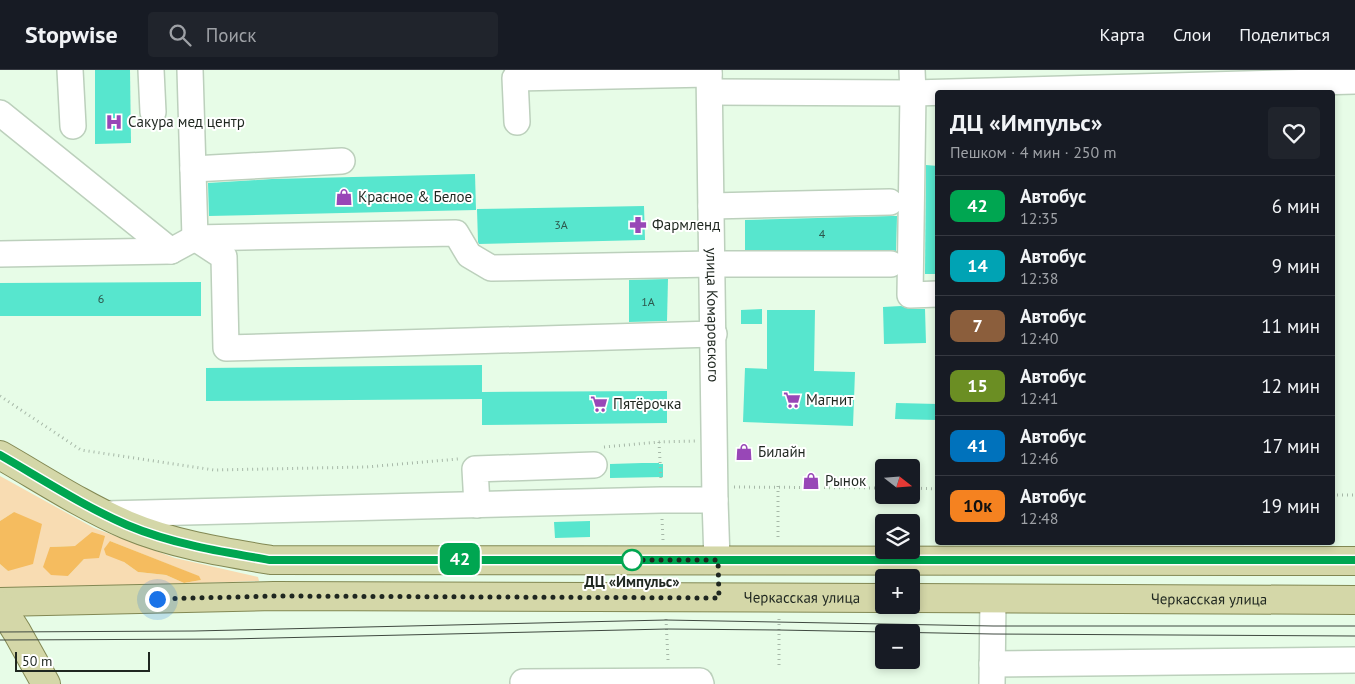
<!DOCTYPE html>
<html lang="ru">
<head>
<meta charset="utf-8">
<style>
  :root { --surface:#171b24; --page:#20242c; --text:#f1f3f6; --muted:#9ea1a6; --line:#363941 }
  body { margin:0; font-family:"PT Sans",sans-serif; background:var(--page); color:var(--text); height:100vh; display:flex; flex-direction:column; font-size:19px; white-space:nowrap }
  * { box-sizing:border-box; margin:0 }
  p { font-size:16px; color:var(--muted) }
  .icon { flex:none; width:28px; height:28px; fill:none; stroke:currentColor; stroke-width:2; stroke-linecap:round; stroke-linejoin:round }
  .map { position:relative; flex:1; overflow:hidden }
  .details { position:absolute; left:935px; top:20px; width:400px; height:455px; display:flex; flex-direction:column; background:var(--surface); border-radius:5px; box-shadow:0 2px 8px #0003 }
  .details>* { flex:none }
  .badge { padding:0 10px; border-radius:8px; font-size:18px; line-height:32px }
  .needle { width:32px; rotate:107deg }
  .fabs { position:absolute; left:875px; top:389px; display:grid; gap:10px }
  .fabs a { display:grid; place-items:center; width:45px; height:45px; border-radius:5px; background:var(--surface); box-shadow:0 2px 8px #0003; font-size:25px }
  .scale { position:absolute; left:15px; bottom:12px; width:135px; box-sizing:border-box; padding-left:5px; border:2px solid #1f2720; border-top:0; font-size:14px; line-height:18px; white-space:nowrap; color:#1f2720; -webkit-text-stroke:4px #fff; paint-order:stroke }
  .you { position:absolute; width:25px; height:25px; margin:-12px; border:4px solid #fff; border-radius:50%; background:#1a73e8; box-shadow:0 0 0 8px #1a73e833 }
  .map>.badge { position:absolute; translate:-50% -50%; box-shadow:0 0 0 2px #fff }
  .round { display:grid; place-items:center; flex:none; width:52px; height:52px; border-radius:5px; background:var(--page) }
  .overview { display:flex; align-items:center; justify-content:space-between; height:85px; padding:0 15px }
  h1 { font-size:24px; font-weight:600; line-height:38px }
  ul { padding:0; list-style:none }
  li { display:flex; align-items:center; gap:15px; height:60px; padding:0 15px; border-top:1px solid var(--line) }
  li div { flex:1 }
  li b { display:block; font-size:19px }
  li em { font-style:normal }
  li .badge { min-width:55px; font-weight:700; text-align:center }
  header { display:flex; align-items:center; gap:30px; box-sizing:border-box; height:70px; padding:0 25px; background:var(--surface); border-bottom:1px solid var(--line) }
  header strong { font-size:24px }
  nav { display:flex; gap:28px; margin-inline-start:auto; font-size:18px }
  .search { width:350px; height:45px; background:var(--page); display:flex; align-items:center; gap:12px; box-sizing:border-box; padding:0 18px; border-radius:5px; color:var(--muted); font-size:19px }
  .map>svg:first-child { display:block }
  .green { fill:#f8dcb2; fill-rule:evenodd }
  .forest { fill:#f5bc5f }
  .building { fill:#57e6ce }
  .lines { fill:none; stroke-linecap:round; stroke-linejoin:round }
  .minor-casing { stroke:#bcd0bc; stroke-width:28 }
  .major-casing { stroke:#828853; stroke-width:30 }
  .path { stroke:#a7b8a8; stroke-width:3; stroke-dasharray:1 4; stroke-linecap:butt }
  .minor { stroke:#fff; stroke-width:25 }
  .major { stroke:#d4d7a8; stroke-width:28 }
  .tram { stroke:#3f4940; stroke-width:1 }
  .line-casing { stroke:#fff; stroke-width:11 }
  .line { stroke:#00a651; stroke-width:8 }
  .walk { stroke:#1f2720; stroke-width:5; stroke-dasharray:0 9 }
  .stop-dot { fill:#fff; stroke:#00a651; stroke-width:2.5 }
  .labels { text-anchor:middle; stroke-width:4; stroke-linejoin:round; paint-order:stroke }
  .number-label { font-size:12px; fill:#2d574c }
  .poi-label { font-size:15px; fill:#1f2720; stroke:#fff; text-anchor:start }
  .street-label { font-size:15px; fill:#1f2720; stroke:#fff }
  .stop-label { font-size:15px; font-weight:bold; fill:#1f2720; stroke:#fff }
</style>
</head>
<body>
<header>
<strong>Stopwise</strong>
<div class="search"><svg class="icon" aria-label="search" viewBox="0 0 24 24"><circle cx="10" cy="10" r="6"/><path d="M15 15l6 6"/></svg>Поиск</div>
<nav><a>Карта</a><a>Слои</a><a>Поделиться</a></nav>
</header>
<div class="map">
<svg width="1355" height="614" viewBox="0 0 1355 614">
  <rect width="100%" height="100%" fill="#e7fce7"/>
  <!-- green -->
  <path class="green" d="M0,406L94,458L175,488L258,507L259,511L0,521V494L8,501L14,442L0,451ZM110,471L198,506L201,510L184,513L166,505L138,502L124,492ZM75,476L84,489L68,506L50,477Z"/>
  <!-- forest -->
  <g class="forest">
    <polygon points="14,442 42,454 33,494 8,501 0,494 0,451"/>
    <polygon points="92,462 105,466 99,488 84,489 68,506 51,505 43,497 50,477 75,476"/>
    <polygon points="110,471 199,506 201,510 184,513 166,505 138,502 124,492 106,485 104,479"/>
  </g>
  <!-- building -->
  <g class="building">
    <polygon points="95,0 130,0 131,73 95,74"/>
    <polygon points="926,95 938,96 938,204 925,204"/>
    <polygon points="475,104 476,140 209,146 208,113 272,109"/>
    <polygon points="644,136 645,170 479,174 478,172 477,139"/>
    <polygon points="892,146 897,146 896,181 891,180 745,180 745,150"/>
    <polygon points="668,209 667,251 629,252 629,210"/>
    <polygon points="201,212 201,246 0,246 0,213"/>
    <polygon points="901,236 910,239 925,239 926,273 884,274 883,237"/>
    <polygon points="762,239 762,254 741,254 741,240"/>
    <polygon points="767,240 815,240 814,301 855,302 853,356 743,352 745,298 767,299"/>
    <polygon points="482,295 482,322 667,321 667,353 482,355 482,329 206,331 206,298"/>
    <polygon points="896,333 938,334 938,350 895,349"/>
    <polygon points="642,393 659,393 659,394 663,394 663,407 610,408 610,394"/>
    <polygon points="590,451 590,467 555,468 554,452"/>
  </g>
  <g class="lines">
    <!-- minor casing -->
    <g class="minor-casing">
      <g id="minor">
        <polyline points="70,0 73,56"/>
        <polyline points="151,0 153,42"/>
        <polyline points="190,0 195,168 224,187 226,278 714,264"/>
        <path id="s1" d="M709,0L715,430L717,490"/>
        <polyline points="912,0 913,23 910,225 938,224"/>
        <polyline points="710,22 913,23 1355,11"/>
        <polyline points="0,43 171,181"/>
        <polyline points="517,52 515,8 709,4"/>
        <polyline points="193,99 342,91"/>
        <polyline points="711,136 890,132"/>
        <polyline points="0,184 171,181 195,168 456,163 469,185 491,198 713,194 891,194"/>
        <polyline points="477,435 475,399 594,395"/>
        <polyline points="105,444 661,430 715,430"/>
        <polyline points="992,594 1355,590"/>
        <polyline points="523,612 700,611 701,614"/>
        <polyline points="992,614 993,529"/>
      </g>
    </g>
    <!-- major casing -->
    <g class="major-casing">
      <g id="major">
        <path d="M0,385C42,409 83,436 127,455C172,474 222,482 271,490L1355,491"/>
        <path id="s2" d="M911,528L1355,530"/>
        <path id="s3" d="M0,532L274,526L884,528"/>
        <polyline points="0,535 17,562 46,614"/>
      </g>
    </g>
    <!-- path -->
    <g class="path">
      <polyline points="0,326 81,380 214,400 366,397 458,389"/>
      <polyline points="659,372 661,410"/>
      <polyline points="604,377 659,372 695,371"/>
      <polyline points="778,416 778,468"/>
      <polyline points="734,417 884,418"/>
      <polyline points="911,418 938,419"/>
      <polyline points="1332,425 1355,425"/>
      <polyline points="662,449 663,470"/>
      <polyline points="666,549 668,590"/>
      <polyline points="779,549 779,599"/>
    </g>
    <!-- minor -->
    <use href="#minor" class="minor"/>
    <!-- major -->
    <use href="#major" class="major"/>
    <!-- tram -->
    <g class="tram">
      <polyline points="0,562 194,561 666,550 993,556 1355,556"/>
      <polyline points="0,570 229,569 667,559 779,560 993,564 1355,566"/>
    </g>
  </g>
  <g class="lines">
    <!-- line casing -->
    <g class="line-casing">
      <path id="line" d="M0,385C42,409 83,436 127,455C172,474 222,482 270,490H1355"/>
    </g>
    <!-- line -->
    <use href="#line" class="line"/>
    <!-- walk -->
    <polyline class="walk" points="157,529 274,526 719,528 718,490 632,490"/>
  </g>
  <!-- icons -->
  <defs>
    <g id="hospital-bare" transform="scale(1.35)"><path d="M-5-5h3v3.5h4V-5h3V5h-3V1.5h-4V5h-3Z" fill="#9847b7" stroke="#fff" stroke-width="2.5" paint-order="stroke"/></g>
    <g id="shop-bare" transform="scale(1.35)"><path d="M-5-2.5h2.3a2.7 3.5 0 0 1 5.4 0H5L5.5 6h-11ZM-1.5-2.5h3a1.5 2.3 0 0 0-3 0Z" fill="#9847b7" stroke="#fff" stroke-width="2.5" paint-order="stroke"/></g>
    <g id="pharmacy-bare" transform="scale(1.35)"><path d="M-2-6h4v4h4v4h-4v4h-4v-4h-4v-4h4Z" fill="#9847b7" stroke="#fff" stroke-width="2.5" paint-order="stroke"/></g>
    <g id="supermarket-bare" transform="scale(1.35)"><path d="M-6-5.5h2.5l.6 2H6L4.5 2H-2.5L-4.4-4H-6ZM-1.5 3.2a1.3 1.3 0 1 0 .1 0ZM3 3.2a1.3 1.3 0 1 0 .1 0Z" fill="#9847b7" stroke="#fff" stroke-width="2.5" paint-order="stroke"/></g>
  </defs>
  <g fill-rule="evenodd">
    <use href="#hospital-bare" x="114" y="52"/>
    <use href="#shop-bare" x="344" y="127"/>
    <use href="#pharmacy-bare" x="638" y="155"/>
    <use href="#supermarket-bare" x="792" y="330"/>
    <use href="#supermarket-bare" x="599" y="334"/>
    <use href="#shop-bare" x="744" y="382"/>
    <use href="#shop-bare" x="811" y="411"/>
  </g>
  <!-- markers -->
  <circle class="stop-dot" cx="632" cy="490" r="10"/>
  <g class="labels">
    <!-- number labels -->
    <g class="number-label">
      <text x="561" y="159">3А</text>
      <text x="822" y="168">4</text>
      <text x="101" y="233">6</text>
      <text x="648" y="236">1А</text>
    </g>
    <!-- poi labels -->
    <g class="poi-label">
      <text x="128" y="57">Сакура мед центр</text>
      <text x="358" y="132">Красное &amp; Белое</text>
      <text x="652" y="160">Фармленд</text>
      <text x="806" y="335">Магнит</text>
      <text x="613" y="339">Пятёрочка</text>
      <text x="758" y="387">Билайн</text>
      <text x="825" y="416">Рынок</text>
    </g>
    <!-- street labels -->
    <g class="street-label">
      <text dy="5" stroke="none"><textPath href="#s1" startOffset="245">улица Комаровского</textPath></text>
      <text dy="5" stroke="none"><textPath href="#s3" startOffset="802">Черкасская улица</textPath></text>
      <text dy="5" stroke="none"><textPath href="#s2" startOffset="298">Черкасская улица</textPath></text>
    </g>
    <!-- stop labels -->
    <g class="stop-label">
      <text x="632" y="517">ДЦ «Импульс»</text>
    </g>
  </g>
</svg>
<div class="fabs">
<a><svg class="needle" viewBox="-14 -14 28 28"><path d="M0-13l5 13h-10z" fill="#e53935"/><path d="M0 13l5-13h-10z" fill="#9ea1a6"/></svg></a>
<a><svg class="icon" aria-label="layers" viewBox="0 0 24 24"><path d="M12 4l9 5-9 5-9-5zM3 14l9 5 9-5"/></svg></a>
<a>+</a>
<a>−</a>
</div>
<div class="scale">50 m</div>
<div class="you" style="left:157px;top:529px"></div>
<b class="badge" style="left:460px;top:489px;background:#00a651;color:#fff">42</b>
<section class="details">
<div class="overview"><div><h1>ДЦ «Импульс»</h1><p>Пешком · 4 мин · 250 m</p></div><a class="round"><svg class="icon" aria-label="heart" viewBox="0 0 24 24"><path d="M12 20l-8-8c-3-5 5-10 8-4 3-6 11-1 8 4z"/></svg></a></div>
<ul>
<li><span class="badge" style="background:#00a651;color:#fff">42</span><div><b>Автобус</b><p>12:35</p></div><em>6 мин</em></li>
<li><span class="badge" style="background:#00a3b4;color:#fff">14</span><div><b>Автобус</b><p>12:38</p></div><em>9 мин</em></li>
<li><span class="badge" style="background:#8b5e3c;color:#fff">7</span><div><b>Автобус</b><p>12:40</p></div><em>11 мин</em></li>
<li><span class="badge" style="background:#6b8e23;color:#fff">15</span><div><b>Автобус</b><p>12:41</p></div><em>12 мин</em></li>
<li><span class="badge" style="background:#0072bc;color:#fff">41</span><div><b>Автобус</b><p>12:46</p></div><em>17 мин</em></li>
<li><span class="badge" style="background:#f58220;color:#111">10к</span><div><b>Автобус</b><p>12:48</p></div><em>19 мин</em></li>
</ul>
</section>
</div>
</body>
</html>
